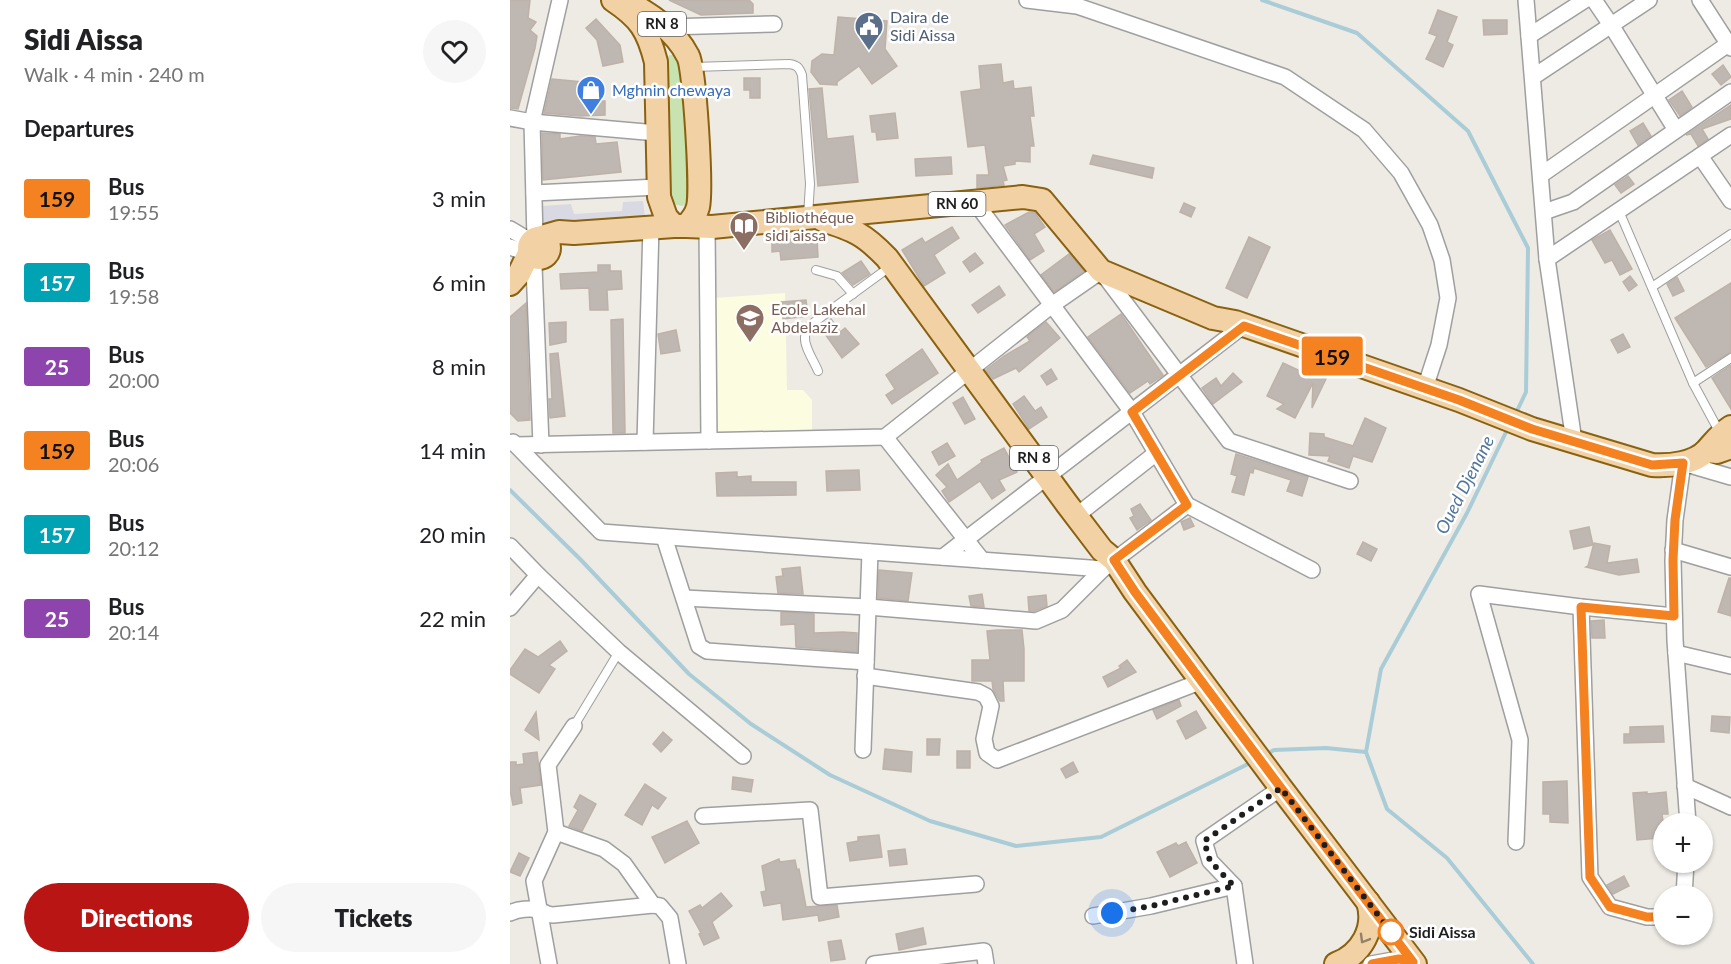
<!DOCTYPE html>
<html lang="en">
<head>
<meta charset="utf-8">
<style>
  :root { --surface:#fff; --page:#f6f6f6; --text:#202124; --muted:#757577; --accent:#b81514 }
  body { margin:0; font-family:Lato,sans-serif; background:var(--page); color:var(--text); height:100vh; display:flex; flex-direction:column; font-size:22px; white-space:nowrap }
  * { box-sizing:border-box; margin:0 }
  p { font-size:20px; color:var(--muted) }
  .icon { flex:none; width:33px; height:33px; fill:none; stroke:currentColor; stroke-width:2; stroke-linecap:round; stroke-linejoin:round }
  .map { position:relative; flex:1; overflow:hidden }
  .panel { display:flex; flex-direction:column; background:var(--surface); width:510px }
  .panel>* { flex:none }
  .badge { padding:0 12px; border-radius:4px; font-size:21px; line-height:39px }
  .fabs { position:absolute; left:1143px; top:813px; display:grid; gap:12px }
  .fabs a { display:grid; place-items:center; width:60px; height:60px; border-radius:50%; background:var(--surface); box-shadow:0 2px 4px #0004; font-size:30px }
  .you { position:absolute; width:30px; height:30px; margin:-15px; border:4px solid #fff; border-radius:50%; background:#1a73e8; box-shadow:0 0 0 9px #1a73e833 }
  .map>.badge { position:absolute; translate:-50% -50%; box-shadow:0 0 0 3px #fff }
  h2 { padding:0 24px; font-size:22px; line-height:54px }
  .round { display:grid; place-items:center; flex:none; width:63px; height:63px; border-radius:32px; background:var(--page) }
  .head { display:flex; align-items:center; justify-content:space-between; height:102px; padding:0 24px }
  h1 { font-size:28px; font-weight:800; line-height:45px }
  .action { display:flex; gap:12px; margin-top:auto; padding:12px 24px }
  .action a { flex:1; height:69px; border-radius:36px; background:var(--accent); color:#fff; font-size:24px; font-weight:800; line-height:69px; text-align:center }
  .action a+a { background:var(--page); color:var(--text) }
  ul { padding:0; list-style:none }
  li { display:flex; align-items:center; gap:18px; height:84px; padding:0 24px }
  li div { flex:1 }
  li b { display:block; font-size:22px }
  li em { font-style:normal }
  li .badge { min-width:66px; font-weight:700; text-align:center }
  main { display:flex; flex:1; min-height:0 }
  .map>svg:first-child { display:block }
  .education { fill:#fbfce0 }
  .grass { fill:#c8e3af }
  .plaza { fill:#d9d9e3 }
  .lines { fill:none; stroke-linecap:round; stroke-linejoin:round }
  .stream { stroke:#a9ccd7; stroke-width:4 }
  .building { fill:#beb7b2; stroke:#beb2a8; stroke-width:1.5 }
  .lane-casing { stroke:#9f9f9f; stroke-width:10 }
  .street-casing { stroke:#9f9f9f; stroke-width:18 }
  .primary-casing { stroke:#89610f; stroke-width:26 }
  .lane { stroke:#fff; stroke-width:8 }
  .street { stroke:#fff; stroke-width:15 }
  .primary { stroke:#f2d2a5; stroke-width:22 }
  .oneway { stroke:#938168 }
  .line-casing { stroke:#fff; stroke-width:14 }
  .line { stroke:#f58220; stroke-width:9 }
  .walk { stroke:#1e1e1e; stroke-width:6; stroke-dasharray:0 10.8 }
  .stop-dot { fill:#fff; stroke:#f58220; stroke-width:3 }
  .labels { text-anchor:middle; stroke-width:5; stroke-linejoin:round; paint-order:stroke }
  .shield { fill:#fff; stroke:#626262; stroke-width:1.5 }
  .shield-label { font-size:15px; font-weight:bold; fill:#1e1e1e }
  .service-label { font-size:16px; fill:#4e5e75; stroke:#fff; text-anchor:start }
  .shop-label { font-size:16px; fill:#366cbe; stroke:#fff; text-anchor:start }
  .education-label { font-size:16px; fill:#785e54; stroke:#fff; text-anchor:start }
  .stop-label { font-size:16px; font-weight:bold; fill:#1e1e1e; stroke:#fff; text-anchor:start }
  .water-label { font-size:18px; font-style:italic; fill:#51769d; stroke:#fff }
</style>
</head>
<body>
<main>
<section class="panel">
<div class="head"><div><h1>Sidi Aissa</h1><p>Walk · 4 min · 240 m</p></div><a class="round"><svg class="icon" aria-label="heart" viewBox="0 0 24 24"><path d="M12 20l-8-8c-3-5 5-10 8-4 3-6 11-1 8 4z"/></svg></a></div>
<h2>Departures</h2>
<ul>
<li><span class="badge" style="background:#f58220;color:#111">159</span><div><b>Bus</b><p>19:55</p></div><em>3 min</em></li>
<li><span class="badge" style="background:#00a3b4;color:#fff">157</span><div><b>Bus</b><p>19:58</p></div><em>6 min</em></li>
<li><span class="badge" style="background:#8e44ad;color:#fff">25</span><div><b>Bus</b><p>20:00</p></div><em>8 min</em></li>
<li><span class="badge" style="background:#f58220;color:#111">159</span><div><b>Bus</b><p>20:06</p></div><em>14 min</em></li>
<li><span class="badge" style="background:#00a3b4;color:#fff">157</span><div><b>Bus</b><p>20:12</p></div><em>20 min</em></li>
<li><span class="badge" style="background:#8e44ad;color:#fff">25</span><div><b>Bus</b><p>20:14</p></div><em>22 min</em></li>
</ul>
<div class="action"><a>Directions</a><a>Tickets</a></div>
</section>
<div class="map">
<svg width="1221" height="964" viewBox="0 0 1221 964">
  <rect width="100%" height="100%" fill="#eeebe5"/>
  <!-- education -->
  <polygon class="education" points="275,293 277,390 293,390 302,400 302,433 205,433 204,298"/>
  <!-- grass -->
  <polygon class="grass" points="160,55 166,55 174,61 181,198 178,203 172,206 163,204 160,200 155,59"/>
  <!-- plaza -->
  <polygon class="plaza" points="133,201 135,217 31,224 29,208 32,206 61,204 64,214 112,211 113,202"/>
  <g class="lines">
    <!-- stream -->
    <g class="stream">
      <polyline points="752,0 847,33 958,131 1018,248 1016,392 1006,413"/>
      <polyline points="998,428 957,513 871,669 856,752 877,809 937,858 1023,964"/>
      <polyline points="0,490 71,560 179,674 241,724 320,775 420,821 506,846 591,837 742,762"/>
      <polyline points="757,754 764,750 816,748 856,752"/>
    </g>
  </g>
  <!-- building -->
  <g class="building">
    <polygon points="0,0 20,0 18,18 26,22 20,30 27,36 25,48 8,109 0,108"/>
    <polygon points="159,0 239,0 243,4 243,13 191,15"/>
    <polygon points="928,10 947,17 937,42 943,45 933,67 916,59 927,36 919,33"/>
    <polygon points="328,17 377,21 375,49 387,66 362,84 349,66 327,82 327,85 310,84 301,72 302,61 312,54 324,55"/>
    <polygon points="86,19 110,45 113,62 93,66 87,40 76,28"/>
    <polygon points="973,20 997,20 997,34 974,35"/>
    <polygon points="491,64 493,83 503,81 504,89 521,87 524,116 520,116 524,146 520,146 520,162 505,161 505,164 493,166 497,180 493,181 494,185 467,188 467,175 479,175 475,145 458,147 451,92 471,89 469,66"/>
    <polygon points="1213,65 1221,77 1211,85 1202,74"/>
    <polygon points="234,78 250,78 250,98 240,98 240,90 234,90"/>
    <polygon points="42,79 73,82 72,90 91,90 91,101 95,101 95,115 70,116 34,113"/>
    <polygon points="312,88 317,139 343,136 348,182 308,186 299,89"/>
    <polygon points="1172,91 1182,107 1170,116 1159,100"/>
    <polygon points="1221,105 1221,119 1192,129 1198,139 1188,146 1181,134 1176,135"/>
    <polygon points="385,113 388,138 367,140 366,132 362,132 360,116"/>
    <polygon points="1133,123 1141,136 1128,145 1120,131"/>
    <polygon points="32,133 50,134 50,139 70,136 85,137 86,144 107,142 111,172 33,180"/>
    <polygon points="583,155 644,168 642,178 580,164"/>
    <polygon points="441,157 442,174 406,176 405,159"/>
    <polygon points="1118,176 1124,184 1111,193 1105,185"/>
    <polygon points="674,203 685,208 681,217 670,212"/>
    <polygon points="519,212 525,213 535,227 524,234 534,251 520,260 495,225"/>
    <polygon points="442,227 449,238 424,255 435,273 414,286 392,250 412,238 415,243"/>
    <polygon points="1100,230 1122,269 1110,275 1102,260 1095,263 1082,240"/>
    <polygon points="739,237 760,247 737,298 716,288"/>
    <polygon points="307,238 308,257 271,260 270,251 262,252 262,240"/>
    <polygon points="465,253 473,263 460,272 453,262"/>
    <polygon points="559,254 574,271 544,292 531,275"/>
    <polygon points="351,261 360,274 343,285 332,273"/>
    <polygon points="88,265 100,265 100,271 111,271 112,289 97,290 98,310 80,310 79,288 51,289 50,274 88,272"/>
    <polygon points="1120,276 1127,285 1119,291 1113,282"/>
    <polygon points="1167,277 1174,291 1163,296 1157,284"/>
    <polygon points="1221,283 1221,352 1196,367 1165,318"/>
    <polygon points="489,286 495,295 468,313 462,305"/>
    <polygon points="296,300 298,316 273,319 271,302"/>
    <polygon points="16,303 20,420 8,421 0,413 0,317"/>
    <polygon points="611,314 653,375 640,384 638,381 620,393 578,337"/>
    <polygon points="113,319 115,433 103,433 101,320"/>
    <polygon points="321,319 330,332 335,328 349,344 332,358 310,327"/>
    <polygon points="56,322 56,342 40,345 39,323"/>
    <polygon points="536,322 550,338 509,372 506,368 483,379 476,370 494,356 520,341 517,337"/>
    <polygon points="166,330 170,351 151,354 148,334"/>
    <polygon points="1113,334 1120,347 1108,353 1101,340"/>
    <polygon points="412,349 428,373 382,404 376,395 385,389 376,375"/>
    <polygon points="48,353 55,416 40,418 39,399 42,399 40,354"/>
    <polygon points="773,363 805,378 806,375 816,379 802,408 803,383 785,418 767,409 774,404 757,396"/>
    <polygon points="1221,365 1221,409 1202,378"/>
    <polygon points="541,369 547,379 537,385 531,376"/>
    <polygon points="723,373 732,382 703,404 692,388 706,378 711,386"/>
    <polygon points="514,396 525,411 531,407 537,417 519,429 503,404"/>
    <polygon points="453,397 465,419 455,424 443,403"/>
    <polygon points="855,418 876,428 862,462 843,456 839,468 818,461 820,456 799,455 800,433 814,434 814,437 843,446"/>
    <polygon points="437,443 445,456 429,465 422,452"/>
    <polygon points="494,448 507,472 489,480 495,490 482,499 470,481 439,502 432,491 437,487 426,475 438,464 447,480 472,462 471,460"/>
    <polygon points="726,454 798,477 792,496 777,491 781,480 744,468 743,473 740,472 734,495 722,492 727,476 721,474"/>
    <polygon points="349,470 350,490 317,491 316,471"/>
    <polygon points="227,472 227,477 241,476 241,482 286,482 286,495 207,496 206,473"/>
    <polygon points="630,504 641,520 627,530 620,518 624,516 621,509"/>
    <polygon points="680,518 684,526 674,530 671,522"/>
    <polygon points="1079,527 1083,545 1064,549 1060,531"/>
    <polygon points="853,542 867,549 861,561 847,554"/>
    <polygon points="1084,543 1100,546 1097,563 1127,559 1129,572 1109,575 1076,567 1078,566"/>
    <polygon points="290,567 293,594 268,593 266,577 273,576 272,569"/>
    <polygon points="369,570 402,573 398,601 368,598"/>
    <polygon points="1219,578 1221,578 1221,616 1208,612"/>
    <polygon points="472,594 474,607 461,606 459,596"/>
    <polygon points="536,595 537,606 524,611 519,611 518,597"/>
    <polygon points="271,612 304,614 304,633 333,632 347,633 347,652 286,647 285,624 271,625"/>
    <polygon points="1094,620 1095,638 1082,638 1081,621"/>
    <polygon points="488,630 512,630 514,649 514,681 493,681 494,701 490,701 483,689 482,681 462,681 462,660 480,660 477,631"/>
    <polygon points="50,641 57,651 39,665 45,669 29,693 0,674 0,670 15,649 28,657"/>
    <polygon points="617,660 626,672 598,687 593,677 611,668 609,666"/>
    <polygon points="669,700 671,706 647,719 643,710"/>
    <polygon points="686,711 696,728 676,739 667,721"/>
    <polygon points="26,712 29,740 15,730"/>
    <polygon points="1202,716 1220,717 1219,733 1201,731"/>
    <polygon points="1153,726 1154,742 1114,743 1114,734 1120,734 1120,727"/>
    <polygon points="153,732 162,740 151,752 143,744"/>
    <polygon points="417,739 430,739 429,755 417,755"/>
    <polygon points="375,749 402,752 401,772 373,769"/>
    <rect x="447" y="751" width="13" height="17"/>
    <polygon points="27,752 31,785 10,788 12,803 3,805 0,790 0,762 6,762 6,765 14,764 13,754"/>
    <polygon points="563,762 568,772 556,778 551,769"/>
    <polygon points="223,777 243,780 241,792 222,789"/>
    <polygon points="1057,781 1058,823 1040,822 1040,814 1033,814 1033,782"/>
    <polygon points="135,784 156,798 148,809 142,805 132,825 115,815"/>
    <polygon points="1137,792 1137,794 1156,792 1158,814 1152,814 1154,829 1149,830 1149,838 1127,840 1123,793"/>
    <polygon points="70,795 86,804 72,831 59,826 68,810 64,807"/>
    <polygon points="177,821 189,843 155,863 142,837"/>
    <polygon points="369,835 372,857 340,861 337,843 348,841 348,837"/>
    <polygon points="676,842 687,863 660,877 647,852 666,843 668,846"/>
    <polygon points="395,849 397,864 380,866 378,851"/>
    <polygon points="9,853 19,858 10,876 0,872"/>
    <polygon points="269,859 270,862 285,860 287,870 289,869 296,907 327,905 329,917 309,921 308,915 273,920 271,903 254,906 251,892 256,891 252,866"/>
    <polygon points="1114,876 1119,886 1103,894 1097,885"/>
    <polygon points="211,893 222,906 202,922 209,938 194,945 189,934 191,933 179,911 190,905 192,908"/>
    <polygon points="413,928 416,944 389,950 386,934"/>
    <polygon points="331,940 335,959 321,961 318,942"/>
  </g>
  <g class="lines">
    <!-- lane casing -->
    <g class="lane-casing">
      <g id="lane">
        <path d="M184,67L279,64C287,65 289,67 292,75L300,184L298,216"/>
        <polyline points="1109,211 1183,383 1210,433"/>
        <polyline points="306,270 327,276 343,294"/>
        <polyline points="1142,287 1221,234"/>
        <path d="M308,371C304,361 294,347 295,337C295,332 300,327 303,323L381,266"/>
        <polyline points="1183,383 1221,358"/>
        <polyline points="64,726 110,650"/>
      </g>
    </g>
    <!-- street casing -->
    <g class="street-casing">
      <g id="street">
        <polyline points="517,0 567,6 775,77 854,130 891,173 920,225 932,260 938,298 929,345 915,388"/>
        <polyline points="1016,0 1037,259 1064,441"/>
        <polyline points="1084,0 1101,25 1166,130"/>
        <polyline points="1190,0 1221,48"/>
        <polyline points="157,27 264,24"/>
        <polyline points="1019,36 1075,0"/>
        <polyline points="1023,77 1139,0"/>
        <polyline points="0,118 22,122 147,133"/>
        <polyline points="1190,156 1221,201"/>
        <polyline points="1031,175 1221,42"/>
        <polyline points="24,193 148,187"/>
        <polyline points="465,202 622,412 677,505 802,570"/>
        <polyline points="1034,212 1063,202 1221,92"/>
        <polyline points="197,227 199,441"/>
        <polyline points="0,229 22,242"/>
        <polyline points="25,239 22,122 50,0"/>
        <polyline points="0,247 23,255"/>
        <polyline points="1037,259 1221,135"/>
        <polyline points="24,266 31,445"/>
        <polyline points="375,437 472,560"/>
        <polyline points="3,442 91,532 593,569 677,505"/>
        <polyline points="135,442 141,226"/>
        <polyline points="6,445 375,437 542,305 591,271 719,441 840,481"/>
        <polyline points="566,516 645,454"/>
        <polyline points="154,537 189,646 197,651 356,662"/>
        <polyline points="0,546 28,575"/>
        <polyline points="1163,550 1221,567"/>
        <polyline points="433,557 734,325"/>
        <polyline points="174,598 358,607 526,621 552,610 593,569"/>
        <polyline points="1071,607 1080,877 1100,907 1137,917 1154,917"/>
        <polyline points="0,608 28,575 109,652 233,756"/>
        <polyline points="1166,653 1221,666"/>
        <polyline points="355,676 468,692 476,696 481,706 474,739 477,753 487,760 692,681"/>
        <polyline points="353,750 360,552"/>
        <polyline points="1175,786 1221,807"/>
        <polyline points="193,816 300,810 310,897 466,884"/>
        <polyline points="1178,824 1165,640 1163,560 1165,520 1173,463 1221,477"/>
        <polyline points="46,832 94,849 114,864 143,905"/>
        <polyline points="1006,842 1010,740 969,594 1071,607 1164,616"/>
        <polyline points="1174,896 1176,862"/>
        <path d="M0,913C8,909 20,908 29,910C34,912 37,915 43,915L143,905L150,906L160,918L168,964"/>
        <polyline points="583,916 641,906 724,886"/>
        <polyline points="39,964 24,881 46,832 38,765 64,726"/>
        <polyline points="364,964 474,951 476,964"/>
        <polyline points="735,964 724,886 700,861 694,841 771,788"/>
        <polyline points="861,964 889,959 904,961"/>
      </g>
    </g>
    <!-- primary casing -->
    <g class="primary-casing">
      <g id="primary">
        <path d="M103,0C130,18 138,30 146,62L149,197L156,217L164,226H176C182,220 186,215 188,207C192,190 185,69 178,56C165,30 140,14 114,0"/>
        <path d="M313,220C344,230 354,234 377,258L557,504L592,550L604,560L625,592L771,788L905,964"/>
        <path d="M176,226L202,227L513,197L532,200L591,271L703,318L725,322L949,400L1022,429L1142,465C1159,466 1185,464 1197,450C1206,440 1209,435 1221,427"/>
        <polyline points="28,238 49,232 64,233 164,226"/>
        <circle cx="29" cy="248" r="10"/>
        <polyline points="0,284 9,274 20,251"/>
        <polyline points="1197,451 1207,452 1221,447"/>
        <path d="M826,964C852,954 866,928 858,902"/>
      </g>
    </g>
    <!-- lane -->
    <use href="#lane" class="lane"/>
    <!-- street -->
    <use href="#street" class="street"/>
    <!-- primary -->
    <use href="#primary" class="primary"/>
  </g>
  <!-- one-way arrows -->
  <defs><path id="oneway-chevron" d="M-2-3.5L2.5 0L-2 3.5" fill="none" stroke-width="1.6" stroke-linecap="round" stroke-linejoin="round" transform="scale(1.5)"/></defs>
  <use class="oneway" href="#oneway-chevron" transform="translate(854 939) rotate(120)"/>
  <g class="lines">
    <!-- line casing -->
    <g class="line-casing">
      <polyline id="line" points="862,964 889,959 903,962 771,788 625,592 604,560 677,505 622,412 734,326 949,400 1022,429 1142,465 1173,463 1165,520 1163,560 1164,616 1071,607 1080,877 1100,907 1137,917 1154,917"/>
    </g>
    <!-- line -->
    <use href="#line" class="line"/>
    <!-- walk -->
    <polyline class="walk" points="602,913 641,906 724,886 700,861 694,841 771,788 881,932"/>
  </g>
  <!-- icons -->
  <defs>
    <g id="civic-pin" transform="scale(1.5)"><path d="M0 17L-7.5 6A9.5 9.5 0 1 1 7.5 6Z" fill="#5c6f8a" stroke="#fff"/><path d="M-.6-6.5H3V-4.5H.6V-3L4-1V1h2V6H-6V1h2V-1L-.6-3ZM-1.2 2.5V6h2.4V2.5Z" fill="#fff"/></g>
    <g id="shop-pin" transform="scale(1.5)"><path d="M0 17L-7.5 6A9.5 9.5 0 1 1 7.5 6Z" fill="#3f7fe0" stroke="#fff"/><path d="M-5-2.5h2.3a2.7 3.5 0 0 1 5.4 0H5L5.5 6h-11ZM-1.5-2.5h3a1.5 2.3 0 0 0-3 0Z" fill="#fff"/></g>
    <g id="library-pin" transform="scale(1.5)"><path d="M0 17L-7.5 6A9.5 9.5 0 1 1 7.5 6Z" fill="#8d6e63" stroke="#fff"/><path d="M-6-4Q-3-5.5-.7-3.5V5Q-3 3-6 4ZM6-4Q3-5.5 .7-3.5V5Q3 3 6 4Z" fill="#fff"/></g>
    <g id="school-pin" transform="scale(1.5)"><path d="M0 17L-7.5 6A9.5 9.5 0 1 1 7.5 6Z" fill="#8d6e63" stroke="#fff"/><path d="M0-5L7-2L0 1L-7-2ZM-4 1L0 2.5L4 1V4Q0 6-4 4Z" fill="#fff"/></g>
  </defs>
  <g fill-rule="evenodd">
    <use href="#civic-pin" x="359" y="26"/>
    <use href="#shop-pin" x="81" y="90"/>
    <use href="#library-pin" x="234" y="226"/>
    <use href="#school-pin" x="240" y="318"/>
  </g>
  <!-- markers -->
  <circle class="stop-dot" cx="881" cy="932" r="12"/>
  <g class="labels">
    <!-- shield labels -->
    <g class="shield">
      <rect x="128" y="12" width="48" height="24" rx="4.5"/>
      <rect x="418.5" y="192" width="57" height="24" rx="4.5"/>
      <rect x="500" y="446" width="48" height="24" rx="4.5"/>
    </g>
    <g class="shield-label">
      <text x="152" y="29">RN 8</text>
      <text x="447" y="209">RN 60</text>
      <text x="524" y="463">RN 8</text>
    </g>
    <!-- service labels -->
    <g class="service-label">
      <text x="380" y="23">Daira de<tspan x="380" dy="18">Sidi Aissa</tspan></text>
    </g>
    <!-- shop labels -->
    <g class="shop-label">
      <text x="102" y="96">Mghnin chewaya</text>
    </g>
    <!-- education labels -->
    <g class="education-label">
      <text x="255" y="223">Bibliothéque<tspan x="255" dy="18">sidi aissa</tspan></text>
      <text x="261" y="315">Ecole Lakehal<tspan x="261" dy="18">Abdelaziz</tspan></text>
    </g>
    <!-- stop labels -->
    <g class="stop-label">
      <text x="899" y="938">Sidi Aissa</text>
    </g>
    <!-- water labels -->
    <g class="water-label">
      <text transform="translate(955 485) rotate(-63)" y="6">Oued Djenane</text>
    </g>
  </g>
</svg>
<div class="fabs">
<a>+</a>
<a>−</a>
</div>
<div class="you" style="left:602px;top:913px"></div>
<b class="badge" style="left:822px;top:356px;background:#f58220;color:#111">159</b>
</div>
</main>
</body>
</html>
